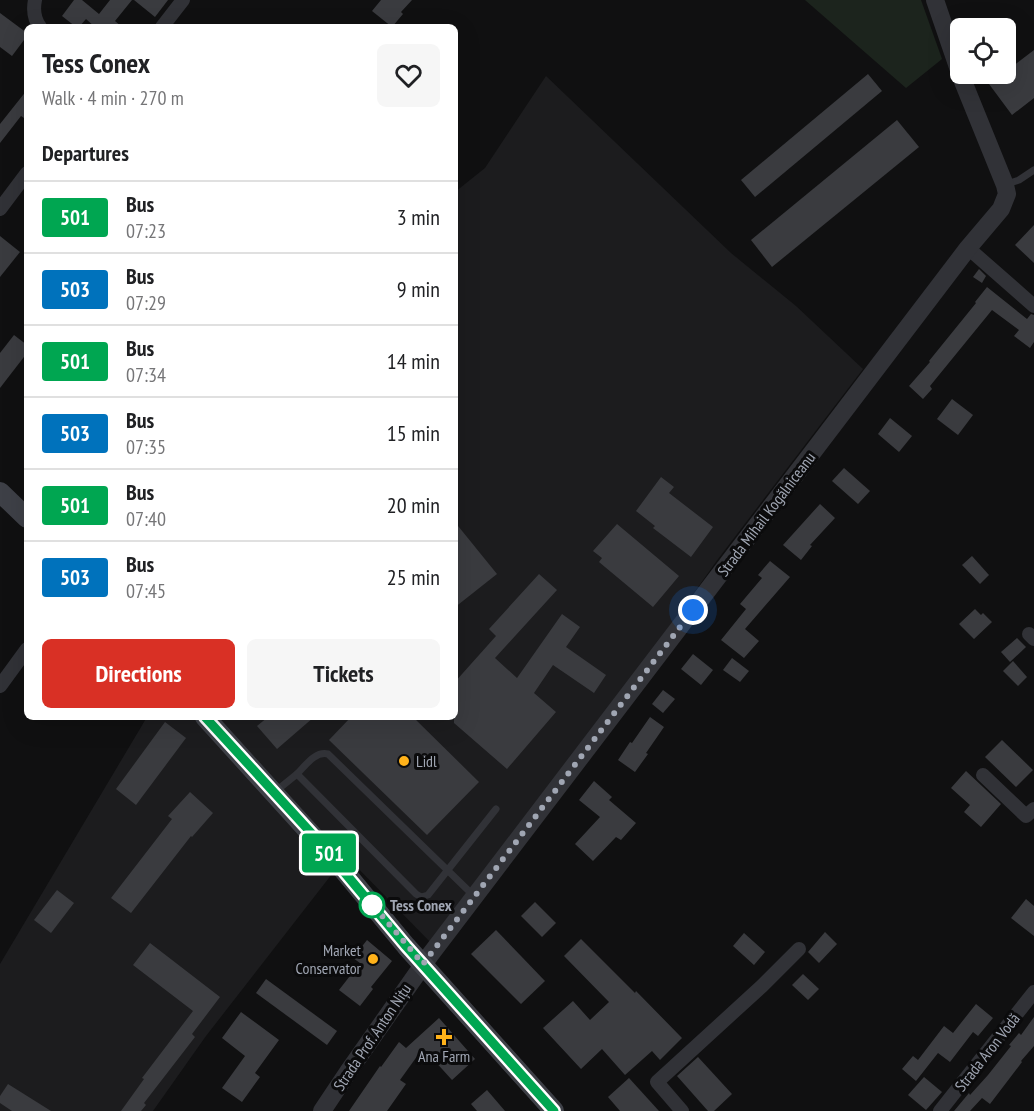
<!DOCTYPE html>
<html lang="en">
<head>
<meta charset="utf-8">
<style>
  :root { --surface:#fff; --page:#f6f6f6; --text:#202124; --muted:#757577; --line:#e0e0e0; --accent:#d93025 }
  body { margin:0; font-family:"PT Sans Narrow",sans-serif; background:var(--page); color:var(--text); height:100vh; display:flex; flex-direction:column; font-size:22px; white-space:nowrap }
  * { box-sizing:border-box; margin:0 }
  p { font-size:20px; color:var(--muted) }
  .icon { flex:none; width:33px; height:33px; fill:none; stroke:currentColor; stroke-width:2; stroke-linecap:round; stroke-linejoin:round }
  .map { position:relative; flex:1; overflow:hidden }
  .details { position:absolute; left:24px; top:24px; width:434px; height:696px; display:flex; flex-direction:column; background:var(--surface); border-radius:9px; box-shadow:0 6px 24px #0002 }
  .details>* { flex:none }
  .badge { padding:0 12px; border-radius:4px; font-size:21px; line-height:39px }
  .buttons { position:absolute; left:950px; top:18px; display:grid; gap:12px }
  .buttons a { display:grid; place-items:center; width:66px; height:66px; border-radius:9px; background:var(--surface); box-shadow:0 6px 24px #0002; font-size:30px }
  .you { position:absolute; width:30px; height:30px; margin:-15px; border:4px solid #fff; border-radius:50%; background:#1a73e8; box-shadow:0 0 0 9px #1a73e833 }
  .map>.badge { position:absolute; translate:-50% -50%; box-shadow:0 0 0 3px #fff }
  h2 { padding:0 18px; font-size:22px; line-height:54px }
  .round { display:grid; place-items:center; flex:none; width:63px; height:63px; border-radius:9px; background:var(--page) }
  .head { display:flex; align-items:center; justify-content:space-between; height:102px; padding:0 18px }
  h1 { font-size:28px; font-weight:600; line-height:45px }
  .primary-button { display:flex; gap:12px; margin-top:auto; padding:12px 18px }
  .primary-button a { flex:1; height:69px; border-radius:9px; background:var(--accent); color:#fff; font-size:24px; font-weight:600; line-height:69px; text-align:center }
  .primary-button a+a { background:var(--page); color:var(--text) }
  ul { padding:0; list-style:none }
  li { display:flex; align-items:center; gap:18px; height:72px; padding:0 18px; border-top:2px solid var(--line) }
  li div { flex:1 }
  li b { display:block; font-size:22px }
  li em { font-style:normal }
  li .badge { min-width:66px; font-weight:700; text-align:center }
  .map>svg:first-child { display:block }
  .built { fill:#1c1c1e }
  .green { fill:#1c241d }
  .building { fill:#3a3b3f }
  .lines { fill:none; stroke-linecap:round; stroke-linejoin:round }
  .service { stroke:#313237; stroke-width:7 }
  .minor { stroke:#313237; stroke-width:14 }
  .tertiary { stroke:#313237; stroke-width:18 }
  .secondary { stroke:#3e4047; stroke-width:20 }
  .line-casing { stroke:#fff; stroke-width:14 }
  .line { stroke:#00a651; stroke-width:9 }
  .walk { stroke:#a0a6b3; stroke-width:6; stroke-dasharray:0 10.8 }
  .poi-dot { fill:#ffb21a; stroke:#0b0b0c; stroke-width:2 }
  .stop-dot { fill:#fff; stroke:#00a651; stroke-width:3 }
  .labels { text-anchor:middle; stroke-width:6; stroke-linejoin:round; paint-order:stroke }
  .street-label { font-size:16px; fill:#a0a6b3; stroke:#0b0b0c }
  .poi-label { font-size:16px; fill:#a0a6b3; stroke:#0b0b0c; text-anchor:start }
  .stop-label { font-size:16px; font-weight:bold; fill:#a0a6b3; stroke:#0b0b0c; text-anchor:start }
</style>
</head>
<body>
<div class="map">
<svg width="1034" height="1111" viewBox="0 0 1034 1111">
  <rect width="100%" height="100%" fill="#101011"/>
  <!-- built -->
  <polygon class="built" points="546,76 731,253 796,306 863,369 718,559 652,652 433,945 346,856 206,1036 153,1111 0,1111 0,964 147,717 454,717 455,192 485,168"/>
  <!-- green -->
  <polygon class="green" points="805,0 921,0 942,59 906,88"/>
  <!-- building -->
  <g class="building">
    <polygon points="74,0 82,0 99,14 110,0 132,0 115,21 122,27 95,27 86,19 79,27 76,27 62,16"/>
    <polygon points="134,0 168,0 155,17"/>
    <polygon points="381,0 412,0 401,12 403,14 392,27 372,11"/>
    <polygon points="0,13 27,33 27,36 12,56 0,47"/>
    <polygon points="1034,50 1034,98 1012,115 989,84 1003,74 1005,74 1005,72"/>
    <polygon points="868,74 882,91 755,197 741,180"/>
    <polygon points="27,90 27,120 21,116 0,143 0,124"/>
    <polygon points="897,120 919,147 772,267 751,240"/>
    <polygon points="1034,225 1034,263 1015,245"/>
    <polygon points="0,236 20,252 0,277"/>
    <polygon points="979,269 986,276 982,283 973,277"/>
    <polygon points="987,287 1027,319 1031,314 1034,315 1034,342 1030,348 1014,336 1019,330 992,310 930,386 932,389 923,399 909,386 930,362 929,361 976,303 975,302"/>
    <polygon points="14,335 27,345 27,353 0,388 0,353"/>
    <polygon points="952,399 973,415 958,435 937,419"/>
    <polygon points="890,418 912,436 899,452 878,434"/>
    <polygon points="844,468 870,491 858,504 832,481"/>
    <polygon points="661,477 674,487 669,493 713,527 691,557 653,528 655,526 636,511"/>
    <polygon points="820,504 835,518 810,545 812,546 801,560 783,545"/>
    <polygon points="454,521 497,574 454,608"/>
    <polygon points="617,524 679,576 653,607 599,562 602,558 593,551"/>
    <polygon points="972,556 989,575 980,584 962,565"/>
    <polygon points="770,561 790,577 745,629 759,641 744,658 721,640 746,609 740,604 762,578 758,575"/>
    <polygon points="539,574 557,590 495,658 517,678 562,614 580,627 566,647 606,675 594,693 553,665 534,693 556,712 507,769 454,723 454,683 496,636 489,629"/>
    <polygon points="975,609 981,615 983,613 992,622 974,639 959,624"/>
    <polygon points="1017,638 1026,647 1010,662 1001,652"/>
    <polygon points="693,654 713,670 701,685 681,669"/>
    <polygon points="732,658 749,671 740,682 723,670"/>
    <polygon points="1013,661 1027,677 1018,686 1003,671"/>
    <polygon points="663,690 675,699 663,713 652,704"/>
    <polygon points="268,717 314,717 277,749 257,726"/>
    <polygon points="351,717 413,717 479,782 427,835 329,740"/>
    <polygon points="650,717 664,727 646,753 648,754 635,772 618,760 630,742 632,743"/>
    <polygon points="165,722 186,738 136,805 116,789"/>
    <polygon points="1002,740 1033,770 1016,787 985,757"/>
    <polygon points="966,771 1001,804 981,827 964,812 970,805 951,788"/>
    <polygon points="594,781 612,797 609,800 636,823 621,840 616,837 593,861 575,844 600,817 579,800"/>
    <polygon points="190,792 213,813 192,837 191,836 131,913 111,898 172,819 168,816"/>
    <polygon points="57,890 74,903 51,933 34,920"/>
    <polygon points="1026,899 1034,906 1034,936 1011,918"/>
    <polygon points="535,902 556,923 542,937 521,916"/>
    <polygon points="496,930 545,981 521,1004 471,954"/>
    <polygon points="825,932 837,944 819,963 808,952"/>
    <polygon points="744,933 765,952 754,965 733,946"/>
    <polygon points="581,939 635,993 636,991 682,1038 660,1060 652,1051 625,1075 602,1049 581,1069 543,1028 573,1001 590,1020 609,1002 564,956"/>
    <polygon points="367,940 392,961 371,987 373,989 360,1006 339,990 360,963 353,958"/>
    <polygon points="150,943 220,997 192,1034 195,1037 144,1103 146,1105 141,1111 121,1111 144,1079 142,1078 193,1011 133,965"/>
    <polygon points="803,974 819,989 808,1000 792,985"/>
    <polygon points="266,979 337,1031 327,1045 256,993"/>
    <polygon points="976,1004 993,1018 978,1036 973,1032 950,1062 938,1053 916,1081 902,1069 913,1056 918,1060 944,1026 953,1033"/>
    <polygon points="241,1012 279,1040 255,1073 260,1077 242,1102 222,1088 245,1056 222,1038"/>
    <polygon points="1034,1017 1034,1046 1021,1061 1022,1062 990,1104 982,1098 970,1111 954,1111 969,1093 970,1095 988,1075 1011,1046 1009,1045 1019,1033 1021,1035"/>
    <polygon points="439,1018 475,1059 452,1080 423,1048 400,1080 406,1084 387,1111 349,1111 380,1066 381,1067 399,1042 406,1048"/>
    <polygon points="698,1057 732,1094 714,1111 708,1111 677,1076"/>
    <polygon points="924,1077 942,1092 926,1110 908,1095"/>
    <polygon points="629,1078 659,1111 620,1111 608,1097"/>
    <polygon points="8,1084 51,1111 12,1111 0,1103 0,1096"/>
    <polygon points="487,1090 505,1111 477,1111 471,1104"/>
  </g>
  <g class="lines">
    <!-- service -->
    <g class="service">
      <polyline points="1007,184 1019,180 1034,170"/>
      <polyline points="276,791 297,774"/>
      <path d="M473,895L328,754C315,751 306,765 297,774L416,894L421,897L428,895L496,809"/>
    </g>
    <!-- minor -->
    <g class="minor">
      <path d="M35,0C33,10 34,19 40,27"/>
      <polyline points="162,27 183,0"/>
      <polyline points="0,209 27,173"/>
      <polyline points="968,248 1034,306"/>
      <polyline points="1029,634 1034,639"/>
      <polyline points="0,686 27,649"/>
      <polyline points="983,775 1026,816 1034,809"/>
      <polyline points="682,1111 657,1082 762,986 799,949"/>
      <polyline points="940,1111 1034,992"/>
    </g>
    <!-- tertiary -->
    <g class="tertiary">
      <polyline points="935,0 960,73"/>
      <polyline points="322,1111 348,1072 430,955 968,248 1001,209 1007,194 1005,185 960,74"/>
    </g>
    <!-- secondary -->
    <g class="secondary">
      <polyline points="0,492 27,518"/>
      <polyline points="205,717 340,866 406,946 554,1111"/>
    </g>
  </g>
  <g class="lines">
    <!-- line casing -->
    <g class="line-casing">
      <polyline id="line" points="205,717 314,836 406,946 554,1111"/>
    </g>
    <!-- line -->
    <use href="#line" class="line"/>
    <!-- walk -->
    <polyline class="walk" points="372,905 367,898 423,964 693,610"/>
  </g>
  <!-- markers -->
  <g class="poi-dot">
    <circle cx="404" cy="761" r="6"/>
    <circle cx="373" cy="959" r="6"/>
    <path d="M441 1028h6v6h6v6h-6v6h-6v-6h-6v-6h6z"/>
  </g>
  <circle class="stop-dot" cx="372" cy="905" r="12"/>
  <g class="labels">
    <!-- street labels -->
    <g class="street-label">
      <text transform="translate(766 514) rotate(-53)" y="6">Strada Mihail Kogălniceanu</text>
      <text transform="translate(372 1037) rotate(-56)" y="6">Strada Prof. Anton Nițu</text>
      <text transform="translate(987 1052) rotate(-52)" y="6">Strada Aron Vodă</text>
    </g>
    <!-- poi labels -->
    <g class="poi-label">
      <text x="416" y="767">Lidl</text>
      <text x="361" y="956" text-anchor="end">Market<tspan x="361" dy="18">Conservator</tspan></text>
      <text x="444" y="1062" text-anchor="middle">Ana Farm</text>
    </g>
    <!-- stop labels -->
    <g class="stop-label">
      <text x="390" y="911">Tess Conex</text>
    </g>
  </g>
</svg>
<div class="buttons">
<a><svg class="icon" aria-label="locate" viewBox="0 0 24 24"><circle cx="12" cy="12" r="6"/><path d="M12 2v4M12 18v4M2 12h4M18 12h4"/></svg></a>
</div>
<div class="you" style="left:693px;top:610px"></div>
<b class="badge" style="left:329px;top:853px;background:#00a651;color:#fff">501</b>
<section class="details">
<div class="head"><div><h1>Tess Conex</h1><p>Walk · 4 min · 270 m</p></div><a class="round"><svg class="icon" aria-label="heart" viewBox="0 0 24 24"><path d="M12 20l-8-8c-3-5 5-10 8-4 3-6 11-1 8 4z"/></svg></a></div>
<h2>Departures</h2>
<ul>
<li><span class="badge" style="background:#00a651;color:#fff">501</span><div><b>Bus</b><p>07:23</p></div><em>3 min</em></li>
<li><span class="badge" style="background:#0072bc;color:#fff">503</span><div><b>Bus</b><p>07:29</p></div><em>9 min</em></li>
<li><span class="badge" style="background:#00a651;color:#fff">501</span><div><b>Bus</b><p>07:34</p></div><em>14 min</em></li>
<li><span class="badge" style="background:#0072bc;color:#fff">503</span><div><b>Bus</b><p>07:35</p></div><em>15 min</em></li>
<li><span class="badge" style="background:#00a651;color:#fff">501</span><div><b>Bus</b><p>07:40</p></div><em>20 min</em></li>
<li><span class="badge" style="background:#0072bc;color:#fff">503</span><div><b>Bus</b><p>07:45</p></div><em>25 min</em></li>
</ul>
<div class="primary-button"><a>Directions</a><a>Tickets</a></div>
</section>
</div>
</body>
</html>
